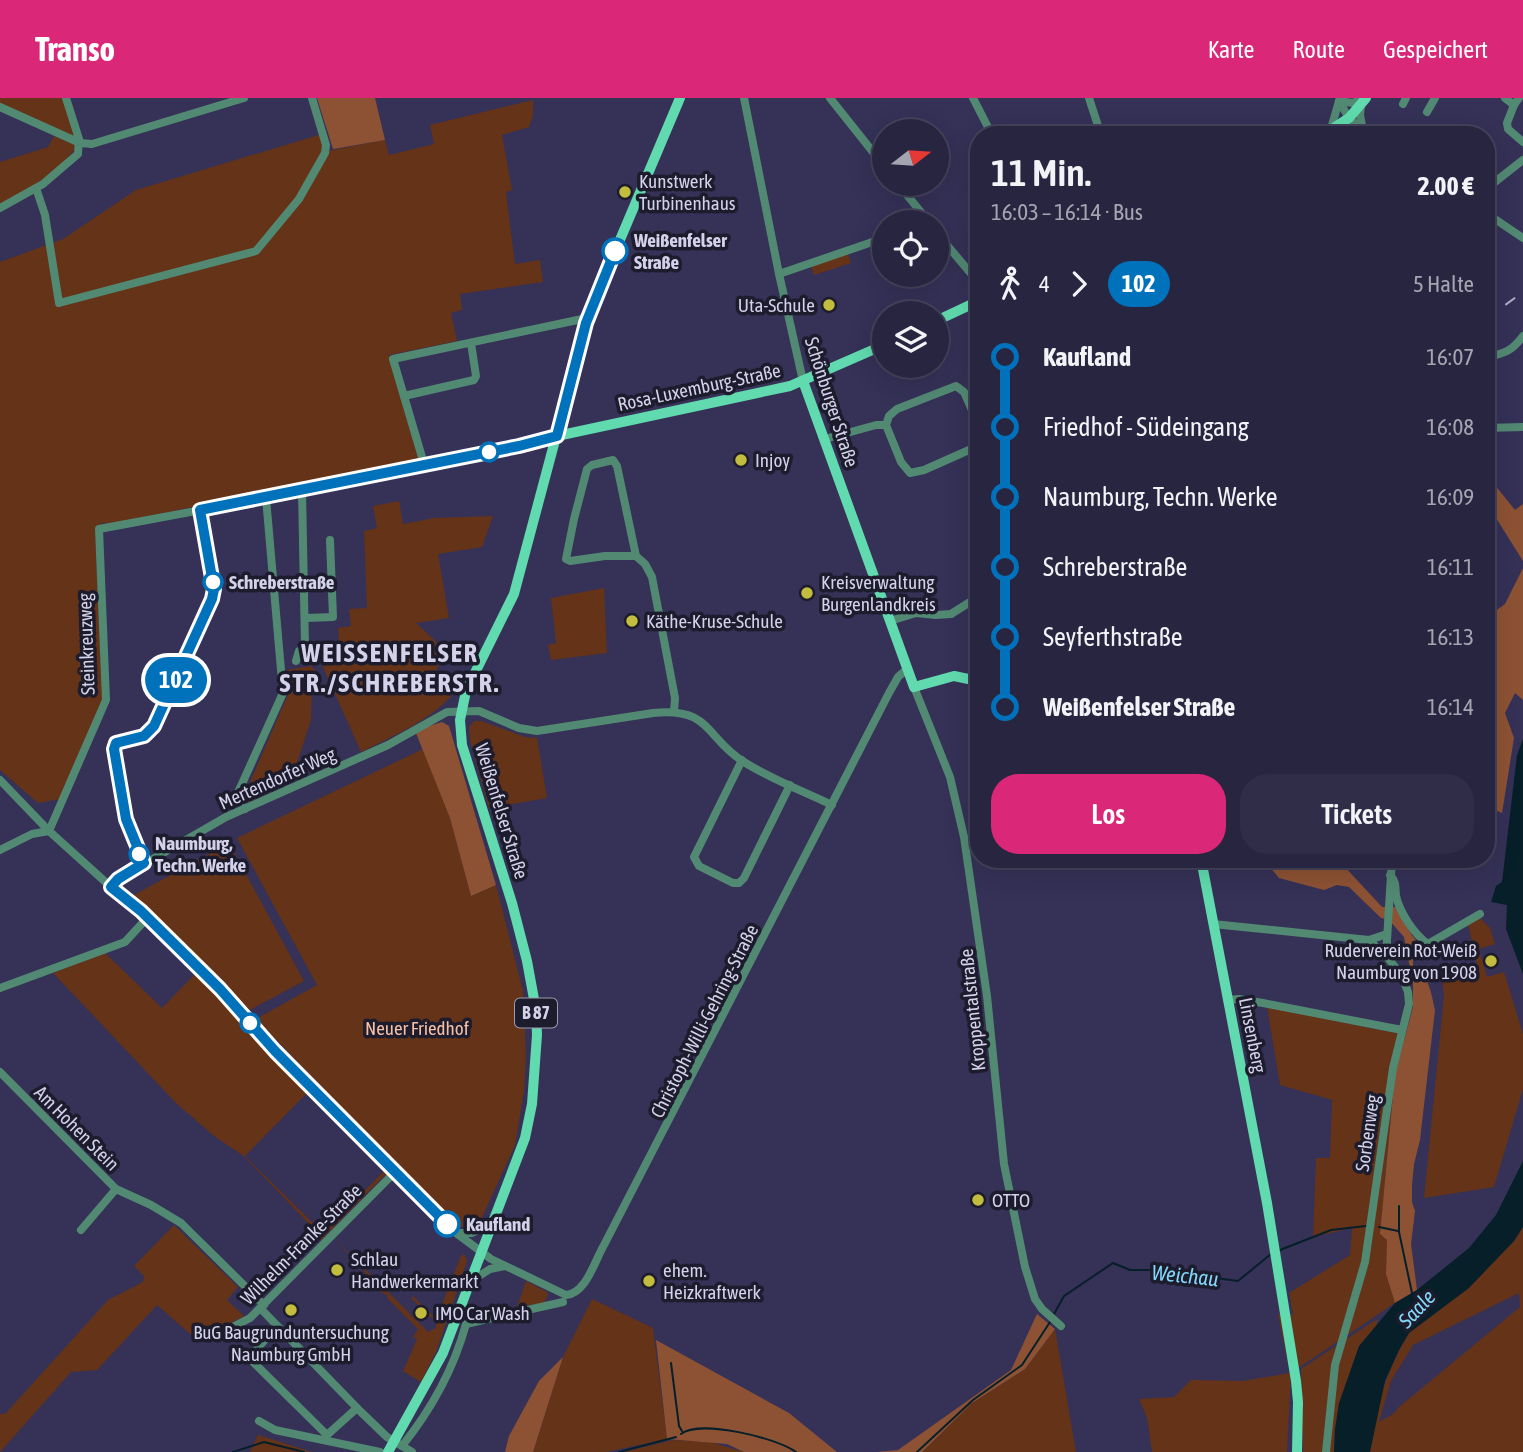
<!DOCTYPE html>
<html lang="de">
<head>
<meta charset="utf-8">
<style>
  :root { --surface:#282541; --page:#302d48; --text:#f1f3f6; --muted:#a5a5b1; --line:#44425a; --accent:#db2777 }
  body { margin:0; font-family:"Asap Condensed",sans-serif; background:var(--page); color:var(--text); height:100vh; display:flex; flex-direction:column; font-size:26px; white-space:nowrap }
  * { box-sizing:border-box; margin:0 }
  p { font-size:23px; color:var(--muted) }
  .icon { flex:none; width:38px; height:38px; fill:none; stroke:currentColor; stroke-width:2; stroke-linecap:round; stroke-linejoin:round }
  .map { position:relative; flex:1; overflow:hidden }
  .sheet { position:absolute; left:970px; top:28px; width:525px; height:742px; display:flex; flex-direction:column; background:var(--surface); border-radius:28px; box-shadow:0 7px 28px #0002,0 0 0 2px var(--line) }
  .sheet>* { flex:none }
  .badge { padding:0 14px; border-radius:23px; font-size:24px; line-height:46px }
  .needle { width:46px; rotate:73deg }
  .controls { position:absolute; left:872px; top:21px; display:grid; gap:14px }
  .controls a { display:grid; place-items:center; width:77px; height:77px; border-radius:50%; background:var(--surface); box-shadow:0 7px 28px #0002,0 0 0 2px var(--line); font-size:35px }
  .map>.badge { position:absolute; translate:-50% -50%; box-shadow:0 0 0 4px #fff }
  .legs { display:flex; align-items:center; gap:10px; height:77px; padding:0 21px; font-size:23px }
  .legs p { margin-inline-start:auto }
  .headline { display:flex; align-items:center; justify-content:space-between; height:119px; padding:0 21px }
  h1 { font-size:38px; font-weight:600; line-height:52px }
  .primary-button { display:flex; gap:14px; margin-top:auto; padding:14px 21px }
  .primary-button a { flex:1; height:80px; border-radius:28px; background:var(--accent); color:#fff; font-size:28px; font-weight:600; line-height:80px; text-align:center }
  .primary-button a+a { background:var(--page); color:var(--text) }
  ul { padding:0 21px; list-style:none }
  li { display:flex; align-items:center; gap:24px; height:70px; font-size:26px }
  li i { display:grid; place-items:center; width:10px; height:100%; margin:0 9px; background:currentColor }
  li i::after { content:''; width:18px; height:18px; margin:-9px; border:5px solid; border-radius:50%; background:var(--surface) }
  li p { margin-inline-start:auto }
  li:first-child i { background:linear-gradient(#0000 50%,currentColor 0) }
  li:last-child i { background:linear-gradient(currentColor 50%,#0000 0) }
  header { display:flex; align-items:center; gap:42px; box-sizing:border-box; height:98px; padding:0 35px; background:var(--accent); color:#fff }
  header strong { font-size:33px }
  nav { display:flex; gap:38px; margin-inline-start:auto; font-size:24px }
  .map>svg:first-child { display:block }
  .green { fill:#653318; fill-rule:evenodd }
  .forest { fill:#8d5234 }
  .water { fill:#061f29 }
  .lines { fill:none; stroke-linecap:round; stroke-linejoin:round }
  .stream { stroke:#061f29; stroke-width:2 }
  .minor { stroke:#528973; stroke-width:8 }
  .major { stroke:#60daae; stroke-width:10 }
  .rail { stroke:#b0aec9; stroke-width:2; stroke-dasharray:12 12; stroke-linecap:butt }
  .line-1-casing { stroke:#fff; stroke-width:16 }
  .line-1 { stroke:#0072bc; stroke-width:10 }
  .poi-dot { fill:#c3bd3f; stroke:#1d1c2d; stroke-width:2.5 }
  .stop-1-dot { fill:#fff; stroke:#0072bc; stroke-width:3.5 }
  .labels { text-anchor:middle; stroke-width:7; stroke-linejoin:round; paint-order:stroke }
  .shield { fill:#1d1c2d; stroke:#9c9bb1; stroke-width:2 }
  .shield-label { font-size:18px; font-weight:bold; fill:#d3d2ea }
  .poi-label { font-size:19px; fill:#d3d2ea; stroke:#1d1c2d; text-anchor:start }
  .stop-label { font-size:19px; font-weight:bold; fill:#d3d2ea; stroke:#1d1c2d; text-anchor:start }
  .street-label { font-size:19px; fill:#d3d2ea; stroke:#1d1c2d }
  .park-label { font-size:19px; fill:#f5bfa5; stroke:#1d1c2d }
  .water-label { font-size:21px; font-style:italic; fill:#82d7fa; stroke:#1d1c2d }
  .district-label { font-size:26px; font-weight:bold; letter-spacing:2px; fill:#d3d2ea; stroke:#1d1c2d }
</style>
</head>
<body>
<header>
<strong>Transo</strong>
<nav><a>Karte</a><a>Route</a><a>Gespeichert</a></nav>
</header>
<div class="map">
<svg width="1523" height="1354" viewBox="0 0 1523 1354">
  <rect width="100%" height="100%" fill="#353157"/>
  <!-- green -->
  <g class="green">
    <polygon points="0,0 60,0 73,7 77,37 75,39 0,5"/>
    <polygon points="533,2 533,18 529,29 502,37 512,92 506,94 515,166 540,162 543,184 460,196 462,212 451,215 457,243 389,257 419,363 110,426 102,425 95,432 103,601 60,701 38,705 0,672 0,164 63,141 136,92 322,36 327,53 385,42 389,57 434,46 430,27"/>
    <path d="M54,38L77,48C57,76 29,90 0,107V64L48,49Z"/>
    <polygon points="848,156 851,165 814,177 811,168"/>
    <path d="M399,403L403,426L434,420L493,418L482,449L438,456L449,520L416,525L445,552L434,578L456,592C436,620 391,639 361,654L323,569L325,549L339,546L338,530L351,528L349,511L367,510L364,433L377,430L373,408Z"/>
    <polygon points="604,490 607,555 551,562 548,547 556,545 551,500"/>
    <polygon points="311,568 318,575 312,578 311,622 293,677 279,689 249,704 244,698 290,592 287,572"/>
    <polygon points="474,623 481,623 525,639 537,640 547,700 489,710 470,642 469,629"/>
    <path d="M423,651L450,720L471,798L496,787L523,893L526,958L524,994L515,1047L480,1124C471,1132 463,1131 454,1125L256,921L317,887L237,740Z"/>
    <polygon points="229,745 304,883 250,912 134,797"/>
    <polygon points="1479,819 1490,830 1495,846 1479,851 1487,879 1504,874 1523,936 1523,991 1494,1089 1424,1100 1444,898 1442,881 1478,872 1468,826"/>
    <polygon points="105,855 162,910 195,876 380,1063 308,994 245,1058 323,1135 387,1070 386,1079 384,1078 321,1142 314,1131 245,1059 214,1038 176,1005 53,875"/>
    <polygon points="1267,909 1405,937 1395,976 1380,1136 1387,1142 1386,1176 1395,1205 1291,1275 1287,1354 1152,1354 1147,1320 1139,1301 1174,1299 1191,1282 1243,1283 1290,1275 1278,1216 1293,1217 1289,1195 1350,1157 1352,1130 1313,1139 1316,1060 1330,1060 1332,1002 1280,987"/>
    <polygon points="174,1127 238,1189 227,1202 244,1218 197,1242 157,1207 97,1272 71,1274 0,1354 0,1316 5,1316 108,1202 143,1184 144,1178 134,1168"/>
    <path d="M1523,1129V1354H1370C1372,1314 1389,1268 1409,1235L1514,1143ZM1519,1195L1520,1209L1399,1309L1393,1316L1379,1324L1391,1283L1413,1247Z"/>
    <polygon points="336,1142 428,1234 436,1230 436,1224 411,1200 413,1198 434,1219 437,1219 461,1158 464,1156 467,1163 436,1254 421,1284 403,1273 417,1241 413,1239 418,1231 387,1200 388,1198 378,1192 379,1190"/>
    <polygon points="526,1183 547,1194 548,1197 544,1205 517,1209"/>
    <polygon points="592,1201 653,1230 667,1341 606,1354 533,1354 563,1259"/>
    <polygon points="1377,1221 1377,1229 1359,1248 1335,1331 1334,1354 1303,1354 1301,1271"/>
    <polygon points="1055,1231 1076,1354 922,1354 972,1305 1025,1271"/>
    <polygon points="258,1337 312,1354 250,1354"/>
    <polygon points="673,1342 710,1344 744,1354 624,1354"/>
  </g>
  <!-- forest -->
  <g class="forest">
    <polygon points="317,0 375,0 385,42 333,51"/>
    <polygon points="1486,376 1515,412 1523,406 1523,463 1486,404"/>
    <polygon points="1523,470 1523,602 1515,595 1505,615 1514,640 1502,715 1493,711 1486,697 1486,520 1505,506"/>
    <polygon points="442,624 449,628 496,787 471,798 450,720 416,635 419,631"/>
    <path d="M1263,761H1342L1344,768L1382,809H1397L1411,836L1419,846L1413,854V868C1429,878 1431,894 1435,912L1420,1042L1414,1066L1412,1087V1104L1415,1113L1411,1146L1417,1192L1395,1205L1386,1176L1387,1142L1380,1136L1395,976L1413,909V886L1404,839L1389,822L1381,820L1349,789L1337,787L1324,792L1279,780Z"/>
    <polygon points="1037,1216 1055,1231 1025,1271 972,1305 922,1354 877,1354 898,1352 1011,1272"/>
    <polygon points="656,1242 789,1315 837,1354 744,1354 727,1346 667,1341"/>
    <polygon points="563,1259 533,1354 505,1354 509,1338 539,1283"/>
  </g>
  <!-- water -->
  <g class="water">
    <polygon points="1523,641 1523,876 1506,831 1507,807 1491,804 1496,788 1502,784 1517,657"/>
    <polygon points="1523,1063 1523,1129 1514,1143 1469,1190 1409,1235 1399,1252 1385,1283 1370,1354 1334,1354 1335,1331 1339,1305 1359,1248 1395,1205 1417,1192 1469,1150 1496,1117"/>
  </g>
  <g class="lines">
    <!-- stream -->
    <g class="stream">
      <polyline points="1399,1108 1399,1134 1412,1195"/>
      <polyline points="1379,1129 1398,1133"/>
      <polyline points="1280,1152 1331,1132 1366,1128"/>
      <polyline points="1054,1216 1064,1198 1113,1165 1130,1172 1157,1172 1238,1183 1271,1156"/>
      <polyline points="671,1265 679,1328 682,1333"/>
      <path d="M681,1336C700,1321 777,1340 796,1354"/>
      <polyline points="233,1354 264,1344 304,1354"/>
      <polyline points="619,1354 676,1339"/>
      <polyline points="917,1354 973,1302 1022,1267 1050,1224"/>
    </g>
    <!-- minor -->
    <g class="minor">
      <polyline points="744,0 779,176 803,283"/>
      <polyline points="830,0 884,68"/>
      <polyline points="973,0 992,37"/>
      <polyline points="1089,0 1101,37"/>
      <polyline points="1505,0 1514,7 1519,0"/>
      <polyline points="1339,3 1349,20 1369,37"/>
      <polyline points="1403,6 1406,0"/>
      <polyline points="1361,7 1360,17 1363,33"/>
      <polyline points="1514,7 1507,25 1508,31 1523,44"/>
      <polyline points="0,9 80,45 92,46 244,0"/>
      <polyline points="1427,14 1435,0"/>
      <polyline points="1330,34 1339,3 1353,5 1365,0"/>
      <polyline points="898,86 929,124"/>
      <polyline points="36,90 45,117 59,205 256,153 299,101 325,55 326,47 312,0"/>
      <polyline points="1486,91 1523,62"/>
      <polyline points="0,110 43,86 78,56 79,41 66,0"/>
      <polyline points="1486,115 1523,140"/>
      <polyline points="936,134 978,184"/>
      <polyline points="779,176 884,140"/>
      <path d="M1486,259C1504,256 1512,253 1523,238"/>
      <polyline points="404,298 474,282 476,278 471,245"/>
      <polyline points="978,326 964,294 956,288 897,311 889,318 886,327 901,364 910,375 924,372 978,348"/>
      <polyline points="1486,330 1523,329"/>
      <polyline points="825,341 876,327 886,327"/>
      <polygon points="613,362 617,368 636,458 605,458 570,463 566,461 574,421 587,371 592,367"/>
      <polyline points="424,366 393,261 587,220"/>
      <polyline points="636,458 645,466 652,479 675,600 674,614"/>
      <polyline points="306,520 333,519 330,442"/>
      <polyline points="890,523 916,515 936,517 951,516 978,499"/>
      <polyline points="296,563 299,553 305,548 302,392"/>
      <polyline points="914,589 950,679 964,739 987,898 1004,1066 1025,1169 1035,1201 1042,1211 1061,1228"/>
      <polyline points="742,662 694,759 699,768 733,785 739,785 744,780 790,687"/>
      <path d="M0,682L49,733L111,789L141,813L192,864L275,953L456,1135L491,1161L566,1197C586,1196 595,1162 604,1147L889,595L898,579L907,571"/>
      <polyline points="245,711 236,699 283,595 266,400"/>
      <polyline points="49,733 106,602 99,431 266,400 557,338"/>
      <polyline points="0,752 32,736 49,733"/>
      <polyline points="144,765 126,721 114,651 116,645 144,638 154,628 212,501 214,491 200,412"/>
      <path d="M1390,777C1397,784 1395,790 1396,798C1400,815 1414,836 1428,846L1480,816"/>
      <path d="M111,789L118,781L226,719L388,647L447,614L479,613L519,630L537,633L653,615C712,609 705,640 744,664C771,681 803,693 832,707"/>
      <polyline points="1213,826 1369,842 1387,836"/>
      <polyline points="1386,858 1392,761"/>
      <polyline points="0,890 125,844 148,819"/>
      <polyline points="1228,902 1239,901 1263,905 1402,932"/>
      <polyline points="0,974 116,1091 151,1107 181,1125 264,1207"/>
      <polyline points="81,1132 116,1091"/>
      <polyline points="458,1135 472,1135 491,1125"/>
      <polyline points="470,1184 490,1171 505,1168"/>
      <path d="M260,1210L361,1314L387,1339L402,1348C431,1312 454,1270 466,1226L563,1204"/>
      <polyline points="277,1228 249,1260 327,1337 357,1310"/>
      <polyline points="223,1234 250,1220 396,1073"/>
      <polyline points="259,1323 275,1332 380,1354"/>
      <polyline points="402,1348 412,1354"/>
      <polyline points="1326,1354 1335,1267 1365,1164 1393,970 1409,906 1408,894 1401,876 1386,858 1369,842"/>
    </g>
    <!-- major -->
    <g class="major">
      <polyline points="1323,37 1349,20 1366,0"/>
      <polyline points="936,223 970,207 978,201"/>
      <polyline points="803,283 914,589 954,578 978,583"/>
      <polyline points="557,338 790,288 884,247"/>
      <polyline points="1201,761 1267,1105 1296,1283 1298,1304 1297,1354"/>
      <polyline points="388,1354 443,1255 525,1040 532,1006 537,937 536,912 527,863 512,805 462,647 460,622 466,593 514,496 589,215 680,0"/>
    </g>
    <!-- rail -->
    <polyline class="rail" points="1486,221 1523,194"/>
  </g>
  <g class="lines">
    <!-- line-1 casing -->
    <g class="line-1-casing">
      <polyline id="line-1" points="447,1126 275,953 220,891 141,813 111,789 118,781 144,765 126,721 114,651 116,645 144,638 154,628 212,501 214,491 200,412 519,348 557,338 586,225 615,153"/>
    </g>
    <!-- line-1 -->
    <use href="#line-1" class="line-1"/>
  </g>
  <!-- markers -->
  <g class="poi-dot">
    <circle cx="625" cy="94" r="7"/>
    <circle cx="829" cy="207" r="7"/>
    <circle cx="741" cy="362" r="7"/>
    <circle cx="807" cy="495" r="7"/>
    <circle cx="632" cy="523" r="7"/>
    <circle cx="1491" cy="863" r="7"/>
    <circle cx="978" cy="1102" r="7"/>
    <circle cx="337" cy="1172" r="7"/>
    <circle cx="649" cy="1183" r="7"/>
    <circle cx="291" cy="1212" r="7"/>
    <circle cx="421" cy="1215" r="7"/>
  </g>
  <g class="stop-1-dot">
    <circle cx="615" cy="153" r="12"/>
    <circle cx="489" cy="354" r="9"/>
    <circle cx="213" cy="484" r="9"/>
    <circle cx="139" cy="756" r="9"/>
    <circle cx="250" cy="925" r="9"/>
    <circle cx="447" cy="1126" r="12"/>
  </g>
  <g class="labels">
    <!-- shield labels -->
    <rect class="shield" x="515" y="900.5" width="42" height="29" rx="5"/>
    <g class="shield-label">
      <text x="536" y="921">B 87</text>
    </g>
    <!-- poi labels -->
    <g class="poi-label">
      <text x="639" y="90">Kunstwerk<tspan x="639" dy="22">Turbinenhaus</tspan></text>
      <text x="815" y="214" text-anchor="end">Uta-Schule</text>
      <text x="755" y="369">Injoy</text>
      <text x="821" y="491">Kreisverwaltung<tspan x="821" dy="22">Burgenlandkreis</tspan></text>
      <text x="646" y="530">Käthe-Kruse-Schule</text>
      <text x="1477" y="859" text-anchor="end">Ruderverein Rot-Weiß<tspan x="1477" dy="22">Naumburg von 1908</tspan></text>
      <text x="992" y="1109">OTTO</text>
      <text x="351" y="1168">Schlau<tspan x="351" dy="22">Handwerkermarkt</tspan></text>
      <text x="663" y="1179">ehem.<tspan x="663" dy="22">Heizkraftwerk</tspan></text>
      <text x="435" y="1222">IMO Car Wash</text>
      <text x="291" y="1241" text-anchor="middle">BuG Baugrunduntersuchung<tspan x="291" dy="22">Naumburg GmbH</tspan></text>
    </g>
    <!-- stop labels -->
    <g class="stop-label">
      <text x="634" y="149">Weißenfelser<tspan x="634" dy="22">Straße</tspan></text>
      <text x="229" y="491">Schreberstraße</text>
      <text x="155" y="752">Naumburg,<tspan x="155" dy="22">Techn. Werke</tspan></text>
      <text x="466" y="1133">Kaufland</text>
    </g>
    <!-- street labels -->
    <g class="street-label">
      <text transform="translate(699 289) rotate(-12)" y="7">Rosa-Luxemburg-Straße</text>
      <text transform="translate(832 304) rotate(72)" y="7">Schönburger Straße</text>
      <text transform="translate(86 546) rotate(-92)" y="7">Steinkreuzweg</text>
      <text transform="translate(277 680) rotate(-24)" y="7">Mertendorfer Weg</text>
      <text transform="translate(502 713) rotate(73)" y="7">Weißenfelser Straße</text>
      <text transform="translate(972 912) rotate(-96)" y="7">Kroppentalstraße</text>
      <text transform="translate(704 923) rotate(-63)" y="7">Christoph-Willi-Gehring-Straße</text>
      <text transform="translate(1253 937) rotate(79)" y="7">Linsenberg</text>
      <text transform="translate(77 1030) rotate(45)" y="7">Am Hohen Stein</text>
      <text transform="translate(1367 1035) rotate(-82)" y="7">Sorbenweg</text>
      <text transform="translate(301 1146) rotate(-45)" y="7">Wilhelm-Franke-Straße</text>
    </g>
    <!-- park labels -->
    <g class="park-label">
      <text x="417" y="937">Neuer Friedhof</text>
    </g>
    <!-- water labels -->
    <g class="water-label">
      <text transform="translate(1185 1178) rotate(6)" y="7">Weichau</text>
      <text transform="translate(1417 1211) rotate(-47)" y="7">Saale</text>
    </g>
    <!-- district labels -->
    <g class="district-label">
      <text x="390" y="564">WEISSENFELSER<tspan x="390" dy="30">STR./SCHREBERSTR.</tspan></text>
    </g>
  </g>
</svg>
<div class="controls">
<a><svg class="needle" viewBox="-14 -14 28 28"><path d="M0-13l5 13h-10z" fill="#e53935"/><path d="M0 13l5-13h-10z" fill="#a5a5b1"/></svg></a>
<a><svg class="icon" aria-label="locate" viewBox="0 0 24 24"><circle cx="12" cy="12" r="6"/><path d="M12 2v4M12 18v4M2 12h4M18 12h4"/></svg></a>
<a><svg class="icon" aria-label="layers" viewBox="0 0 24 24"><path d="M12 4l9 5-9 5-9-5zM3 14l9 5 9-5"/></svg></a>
</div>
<b class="badge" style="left:176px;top:582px;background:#0072bc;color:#fff">102</b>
<section class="sheet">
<div class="headline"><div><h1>11 Min.</h1><p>16:03 – 16:14 · Bus</p></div><b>2.00 €</b></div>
<div class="legs"><svg class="icon" aria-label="walk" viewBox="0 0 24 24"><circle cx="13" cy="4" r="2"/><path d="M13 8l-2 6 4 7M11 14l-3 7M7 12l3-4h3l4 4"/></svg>4<svg class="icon" aria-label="forward" viewBox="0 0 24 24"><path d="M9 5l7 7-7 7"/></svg><b class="badge" style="background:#0072bc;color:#fff">102</b><p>5 Halte</p></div>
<ul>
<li><i style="color:#0072bc"></i><b>Kaufland</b><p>16:07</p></li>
<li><i style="color:#0072bc"></i><span>Friedhof - Südeingang</span><p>16:08</p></li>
<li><i style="color:#0072bc"></i><span>Naumburg, Techn. Werke</span><p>16:09</p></li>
<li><i style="color:#0072bc"></i><span>Schreberstraße</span><p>16:11</p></li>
<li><i style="color:#0072bc"></i><span>Seyferthstraße</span><p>16:13</p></li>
<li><i style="color:#0072bc"></i><b>Weißenfelser Straße</b><p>16:14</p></li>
</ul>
<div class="primary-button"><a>Los</a><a>Tickets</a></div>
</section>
</div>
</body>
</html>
